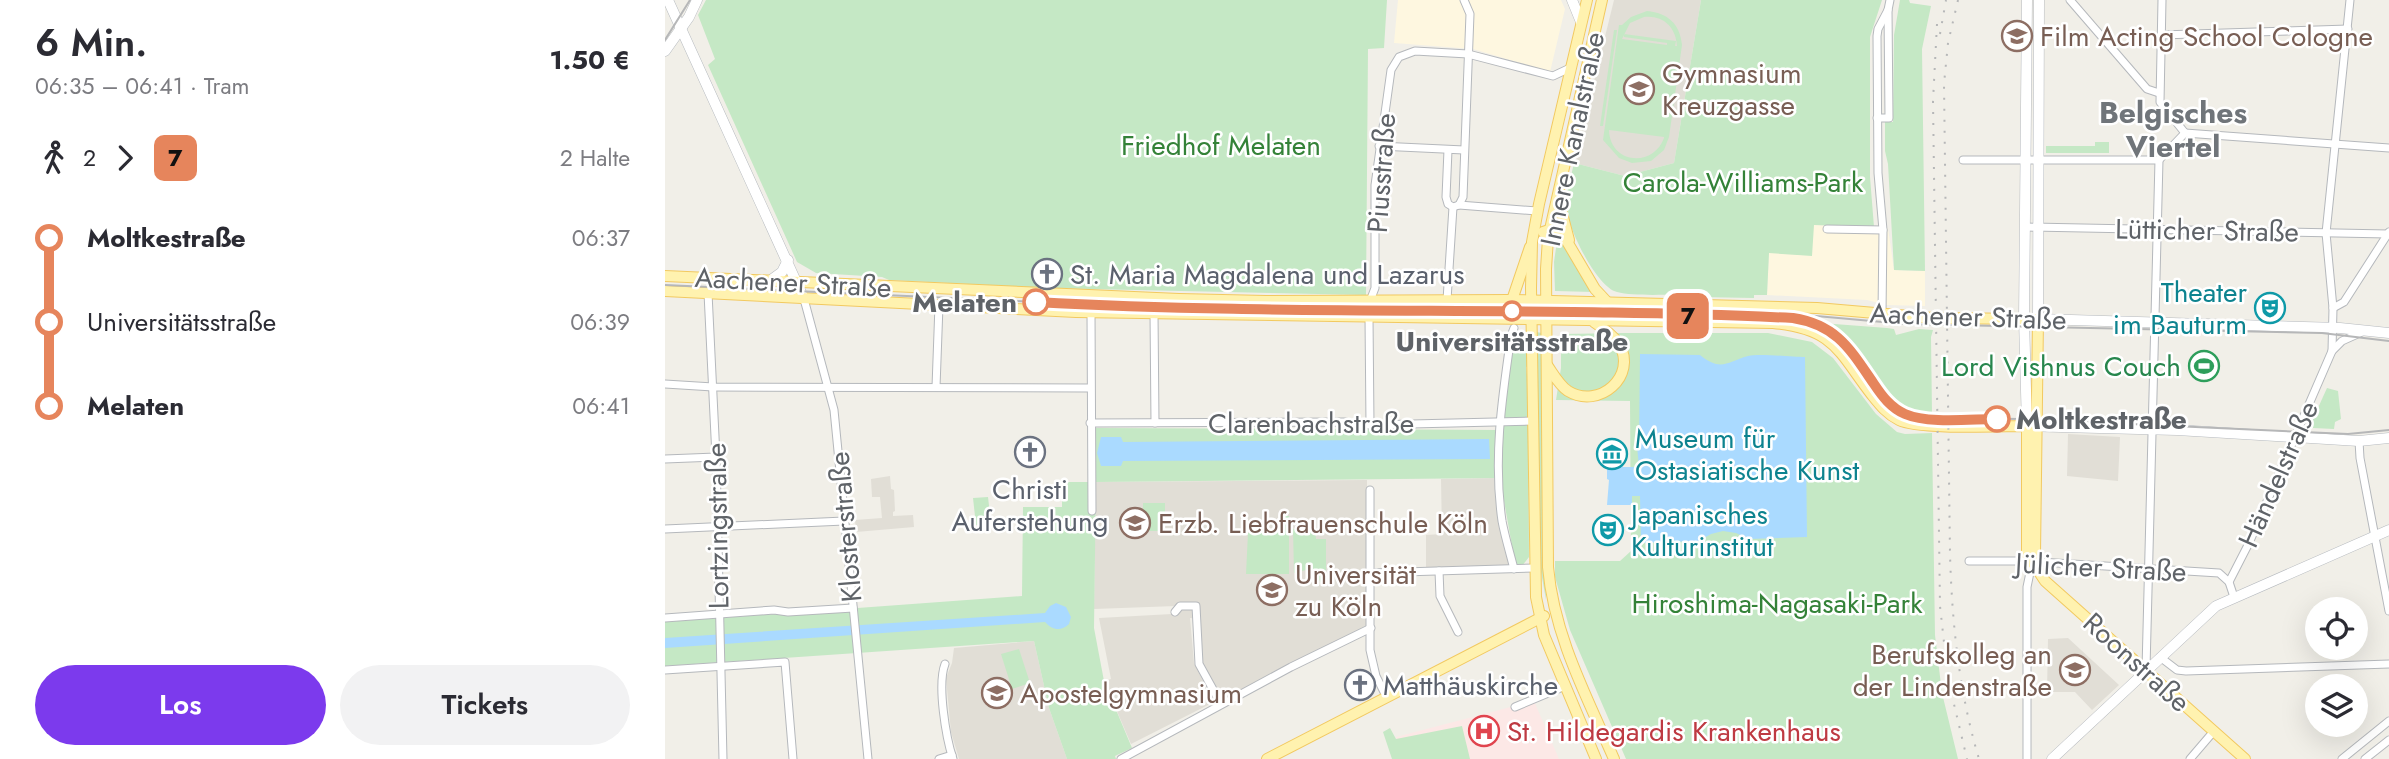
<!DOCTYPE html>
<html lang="de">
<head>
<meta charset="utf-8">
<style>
  :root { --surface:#fff; --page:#f2f2f3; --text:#2b2b33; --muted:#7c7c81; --accent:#7c3aed }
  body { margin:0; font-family:Jost,sans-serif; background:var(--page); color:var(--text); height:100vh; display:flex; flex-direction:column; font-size:26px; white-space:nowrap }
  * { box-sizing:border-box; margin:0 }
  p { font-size:23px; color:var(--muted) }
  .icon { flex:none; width:38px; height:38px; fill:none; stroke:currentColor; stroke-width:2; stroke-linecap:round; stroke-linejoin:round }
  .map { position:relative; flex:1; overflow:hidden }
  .sheet { display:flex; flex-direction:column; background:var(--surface); width:665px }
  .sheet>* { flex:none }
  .badge { padding:0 14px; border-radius:10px; font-size:24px; line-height:46px }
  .tools { position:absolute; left:1640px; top:597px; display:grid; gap:14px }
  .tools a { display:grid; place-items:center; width:63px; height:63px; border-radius:50%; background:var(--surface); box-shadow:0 7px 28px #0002; font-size:35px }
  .map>.badge { position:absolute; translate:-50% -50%; box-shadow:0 0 0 4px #fff }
  .legs { display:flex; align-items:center; gap:10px; height:77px; padding:0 35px; font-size:23px }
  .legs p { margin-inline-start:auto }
  .summary { display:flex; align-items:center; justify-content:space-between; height:119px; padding:0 35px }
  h1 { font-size:38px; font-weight:600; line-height:52px }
  .action { display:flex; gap:14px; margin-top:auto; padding:14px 35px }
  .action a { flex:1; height:80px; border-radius:42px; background:var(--accent); color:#fff; font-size:28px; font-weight:600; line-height:80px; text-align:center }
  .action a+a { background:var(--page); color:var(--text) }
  ul { padding:0 35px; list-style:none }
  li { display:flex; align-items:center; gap:24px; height:84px; font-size:26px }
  li i { display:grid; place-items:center; width:10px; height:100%; margin:0 9px; background:currentColor }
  li i::after { content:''; width:18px; height:18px; margin:-9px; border:5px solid; border-radius:50%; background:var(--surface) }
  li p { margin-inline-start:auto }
  li:first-child i { background:linear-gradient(#0000 50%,currentColor 0) }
  li:last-child i { background:linear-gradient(currentColor 50%,#0000 0) }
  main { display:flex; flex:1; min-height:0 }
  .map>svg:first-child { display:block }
  .commercial { fill:#fef7e0 }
  .education { fill:#e1ded6 }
  .medical { fill:#fce8e6 }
  .green { fill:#c5e8c5; fill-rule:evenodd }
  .water { fill:#aadaff }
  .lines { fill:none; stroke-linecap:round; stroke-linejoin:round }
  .street-casing { stroke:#b5b8bc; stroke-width:9 }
  .secondary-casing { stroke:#b6babf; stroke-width:11 }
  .primary-casing { stroke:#f2c960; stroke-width:12 }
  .street { stroke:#fff; stroke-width:7 }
  .secondary { stroke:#fff; stroke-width:10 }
  .primary { stroke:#fff2af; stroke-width:10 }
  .tram { stroke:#b6b7b8; stroke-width:2 }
  .rail { stroke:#b6b7b8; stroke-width:2; stroke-dasharray:2 9; stroke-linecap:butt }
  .line-1-casing { stroke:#fff; stroke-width:16 }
  .line-1 { stroke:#e6855c; stroke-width:10 }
  .stop-1-dot { fill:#fff; stroke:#e6855c; stroke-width:3.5 }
  .labels { text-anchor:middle; stroke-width:5; stroke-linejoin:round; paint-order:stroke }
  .education-label { font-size:28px; fill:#785e54; stroke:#fff; text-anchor:start }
  .street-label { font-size:28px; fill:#5f6368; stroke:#fff }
  .park-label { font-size:28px; fill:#348238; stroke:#fff }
  .worship-label { font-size:28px; fill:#5b616d; stroke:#fff; text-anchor:start }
  .culture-label { font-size:28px; fill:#0d838f; stroke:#fff; text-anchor:start }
  .stop-label { font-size:28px; font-weight:bold; fill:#5f6368; stroke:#fff; text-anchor:end }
  .leisure-label { font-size:28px; fill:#27864d; stroke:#fff; text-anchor:end }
  .health-label { font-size:28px; fill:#be3a42; stroke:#fff; text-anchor:start }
  .neighbourhood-label { font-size:30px; font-weight:bold; fill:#70757a; stroke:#fff }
</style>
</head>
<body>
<main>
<section class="sheet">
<div class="summary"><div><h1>6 Min.</h1><p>06:35 – 06:41 · Tram</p></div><b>1.50 €</b></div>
<div class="legs"><svg class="icon" aria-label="walk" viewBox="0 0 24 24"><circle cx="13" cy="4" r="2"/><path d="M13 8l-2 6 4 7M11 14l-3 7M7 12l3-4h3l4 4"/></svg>2<svg class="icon" aria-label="forward" viewBox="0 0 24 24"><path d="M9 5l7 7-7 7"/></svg><b class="badge" style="background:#e6855c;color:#111">7</b><p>2 Halte</p></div>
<ul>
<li><i style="color:#e6855c"></i><b>Moltkestraße</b><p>06:37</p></li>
<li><i style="color:#e6855c"></i><span>Universitätsstraße</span><p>06:39</p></li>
<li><i style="color:#e6855c"></i><b>Melaten</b><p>06:41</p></li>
</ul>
<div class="action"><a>Los</a><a>Tickets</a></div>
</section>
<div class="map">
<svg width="1724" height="759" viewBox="0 0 1724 759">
  <rect width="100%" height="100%" fill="#f1efe8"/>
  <!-- commercial -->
  <g class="commercial">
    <polygon points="733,0 896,0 900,9 885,72 808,49 729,43"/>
    <polygon points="1149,225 1223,228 1229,270 1260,271 1260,306 1221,305 1202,300 1102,295 1104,253"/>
  </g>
  <!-- education -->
  <g class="education">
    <polygon points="949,0 1036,0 1009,163 960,176 909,163"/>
    <polygon points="1403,434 1455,437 1453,481 1402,476"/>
    <polygon points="225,476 226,489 229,490 230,511 228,512 228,516 248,515 249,527 191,532 190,520 217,518 215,497 207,497 206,479"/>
    <polygon points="832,478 847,566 761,568 761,535 777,534 776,479"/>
    <polygon points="702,480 702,625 558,699 537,663 535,619 525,618 529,663 545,695 545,704 466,744 439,681 446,679 434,618 507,614 511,616 511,606 429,609 431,482"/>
    <polygon points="1403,638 1454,685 1427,710 1410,692 1382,692 1383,639"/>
    <polygon points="369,641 384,708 402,759 294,759 286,732 281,678 287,663 289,648"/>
  </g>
  <!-- medical -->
  <polygon class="medical" points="869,701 894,759 737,759 731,737"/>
  <!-- green -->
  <g class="green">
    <polygon points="41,0 722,0 719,48 703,49 701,295 380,288 224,280 217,277 151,273 132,262 43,65 50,59 33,15"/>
    <path d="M1036,0H1217L1205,37V177L1209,227L1149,225L1147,256L1104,253L1102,295H1089V298L1034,297L1033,294C1012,294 971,297 952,292C931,287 902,226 901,206C901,192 906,177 909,163L960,176L1009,163Z"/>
    <polygon points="1235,0 1244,0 1245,3 1266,6 1257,49 1260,271 1229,270 1223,164 1220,151 1220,122 1228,122 1229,35"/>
    <path d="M982,11C1003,13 1015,24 1017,45L1004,137L999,150L986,161L967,163L954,158L938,140L954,25H957L966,17ZM979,17C998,15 1011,27 1012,46H1010L1011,41L959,34V37L1002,43V45L957,39L965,23ZM944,130L999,137V138C988,168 945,164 944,130Z"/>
    <polygon points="949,30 952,30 938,126 935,126"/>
    <polygon points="1430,142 1444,142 1444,153 1381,153 1381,146 1430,146"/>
    <polygon points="893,234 928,292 890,291 889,262"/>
    <polygon points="1156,323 1222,328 1229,329 1231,335 1254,329 1268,330 1266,337 1267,414 1247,410 1217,392 1178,338"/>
    <polygon points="871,332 877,333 877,464 881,600 875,566"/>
    <polygon points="961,333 1103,333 1147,342 1168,358 1211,414 1232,432 1240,434 1267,433 1270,635 1277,693 1293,759 961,759 905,630 890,577 890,561 955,561 966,551 965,401 891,400 896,368 896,334"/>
    <polygon points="849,337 858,340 862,352 863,366 861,367 863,383 864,557 857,566 850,563 835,478 431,482 429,628 439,681 467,748 450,756 451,759 402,759 384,708 369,641 0,666 0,622 357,596 358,507 397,507 397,482 431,482 430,428 836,430"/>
    <polygon points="1662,388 1673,391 1676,419 1670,422 1669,429 1648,428 1648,419"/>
    <polygon points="323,497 326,523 311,525 308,498"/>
    <rect x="478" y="503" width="22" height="28"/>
    <polygon points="617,516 624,516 624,574 581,574 583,533 617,532"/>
    <polygon points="650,528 651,539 661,539 661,586 645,573 641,573 641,570 629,573 628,529 633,529 634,534 641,534 641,529"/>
    <polygon points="354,649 365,683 347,689 336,654"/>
    <polygon points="797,726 805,759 727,759 718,732 725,728 731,739"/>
  </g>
  <!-- water -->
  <g class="water">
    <path d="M975,354L1035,355C1056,372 1062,362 1083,356C1094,353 1127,357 1140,357L1142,537L1084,539L1071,533L1058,531L1046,534L1034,541L976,543L975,496H967V505H942L944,480L942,479V468H955V460H958V467H974L972,446H974Z"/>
    <polygon points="436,437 456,437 458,442 824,439 825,459 458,461 456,466 436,466 432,453"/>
    <path d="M391,603L401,607L406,617L404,624C396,632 387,630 380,622L0,648V638L380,613L385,606Z"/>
  </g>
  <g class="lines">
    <!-- street casing -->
    <g class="street-casing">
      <g id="street">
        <polyline points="1405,0 1482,89 1494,93"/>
        <polyline points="1497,0 1495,102 1520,133"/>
        <polyline points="1496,35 1683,29"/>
        <polyline points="1212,118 1224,118 1223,10 1225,0"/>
        <polyline points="1520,133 1724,148"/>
        <polyline points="714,146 799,150"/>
        <polyline points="783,150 781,197 783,204 788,207 794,205 798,197 805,14 799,0"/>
        <polyline points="1298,160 1494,160 1520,133"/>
        <polyline points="794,205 872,211"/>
        <polyline points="1361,227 1723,234"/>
        <polyline points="1162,229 1218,230"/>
        <polyline points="43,293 51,457 58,759"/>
        <polyline points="139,299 169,410 203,759"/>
        <polyline points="782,300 788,207"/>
        <polyline points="705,301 710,288 710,185 726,70 734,57 750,51 803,54 888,76 905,68"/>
        <polyline points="1668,308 1679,302 1724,232"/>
        <polyline points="426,312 427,511"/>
        <polyline points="489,313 490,423"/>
        <polyline points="1217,314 1218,230 1213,173 1212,36 1213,29 1223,10"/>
        <polyline points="704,317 705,425"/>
        <polyline points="1667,351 1668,308 1661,233 1685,0"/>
        <polyline points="0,384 48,387 425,388"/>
        <polyline points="271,387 274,305"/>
        <polyline points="425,423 679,422 705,425 867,421"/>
        <polyline points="1694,441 1695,458 1724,611"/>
        <polyline points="0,459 51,457"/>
        <polyline points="705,490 705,650 711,676 721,696"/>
        <polyline points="0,529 179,521"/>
        <polyline points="1304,561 1357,561 1554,573 1564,582"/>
        <path d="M849,569C845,553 840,537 837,521C828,458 837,398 846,336L849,328"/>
        <polyline points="774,571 775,596 793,632"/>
        <polyline points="706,573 870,568"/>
        <polyline points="1569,597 1564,582 1584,543 1667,351 1677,341 1697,332"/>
        <polyline points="510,612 515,606 531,606 534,664 556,704"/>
        <polyline points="0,618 109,610 123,612 188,608"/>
        <polyline points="1495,657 1512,670 1521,671 1724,664"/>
        <path d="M280,664C272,685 281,738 288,759"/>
        <polyline points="1481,669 1494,160"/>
        <polyline points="0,670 120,662 128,759"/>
        <polyline points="850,707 900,686"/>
        <polyline points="274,759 287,755"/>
        <polyline points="456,759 626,667 706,628"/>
        <polyline points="1362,759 1362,587 1367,563"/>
        <polyline points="1525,759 1549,731"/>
        <polyline points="1677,759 1724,721"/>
        <polyline points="1700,759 1724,740"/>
      </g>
    </g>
    <!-- secondary casing -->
    <g class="secondary-casing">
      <g id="secondary">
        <polyline points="3,0 139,299"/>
        <polyline points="907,0 916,22"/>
        <polyline points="1362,0 1359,319 1362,426 1512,430 1694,441 1724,438"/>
        <polyline points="1374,0 1373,319 1675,328 1724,333"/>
        <polyline points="0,51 24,17 32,0"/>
        <polyline points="106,280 117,272 123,260"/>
        <polyline points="1387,759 1551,606 1724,530"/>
      </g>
    </g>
    <!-- primary casing -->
    <g class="primary-casing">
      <g id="primary">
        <polyline points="922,0 874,204 867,242 866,288 871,597 879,635 931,759"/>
        <path d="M937,0L883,238L881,269L883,567C889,636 922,697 949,759"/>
        <polyline points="893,198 904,240"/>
        <polyline points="878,232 884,230 897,233 930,289 944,304"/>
        <polyline points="0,276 514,299 601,301 847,300 1152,308 1268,318 1373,319 1370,554 1367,563"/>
        <path d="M0,291L411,312L1108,323C1170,329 1173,351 1207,395C1215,405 1222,414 1234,420C1254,430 1334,426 1362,426V554L1380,581L1580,759"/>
        <polyline points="847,300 865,247"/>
        <path d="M882,365C889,375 894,385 903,391C934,410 973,376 954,344C948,335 938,328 929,322"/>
        <polyline points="602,759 879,616"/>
      </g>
    </g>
    <!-- street -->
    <use href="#street" class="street"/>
    <!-- secondary -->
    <use href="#secondary" class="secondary"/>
    <!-- primary -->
    <use href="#primary" class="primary"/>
    <!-- tram -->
    <g class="tram">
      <polyline points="0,40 25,0"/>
      <path d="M0,285L505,308L847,311L1128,318C1204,330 1193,400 1249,417L1354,419L1683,434L1724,430"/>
      <polyline points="1140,315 1240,324 1657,333 1724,341"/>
    </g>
    <!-- rail -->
    <g class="rail">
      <path d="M1293,0L1283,43L1279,84L1285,554C1287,624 1294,692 1314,759"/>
      <polyline points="1272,24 1268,101 1275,606 1283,679 1302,759"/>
      <polyline points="1275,34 1281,0"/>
    </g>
  </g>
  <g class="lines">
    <!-- line-1 casing -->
    <g class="line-1-casing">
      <path id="line-1" d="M371,302C623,316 876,306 1128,318C1172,325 1185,349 1209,384C1217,396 1226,408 1240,414C1263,424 1306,419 1332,419"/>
    </g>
    <!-- line-1 -->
    <use href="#line-1" class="line-1"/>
  </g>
  <!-- icons -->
  <defs>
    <g id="university-ring" transform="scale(1.575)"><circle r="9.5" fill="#fff" stroke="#8d6e63" stroke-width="1.5"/><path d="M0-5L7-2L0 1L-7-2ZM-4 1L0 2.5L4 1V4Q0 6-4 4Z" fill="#8d6e63"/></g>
    <g id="school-ring" transform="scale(1.575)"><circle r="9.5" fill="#fff" stroke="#8d6e63" stroke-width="1.5"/><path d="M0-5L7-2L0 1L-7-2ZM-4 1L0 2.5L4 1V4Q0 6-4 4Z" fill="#8d6e63"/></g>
    <g id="church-ring" transform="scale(1.575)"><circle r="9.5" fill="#fff" stroke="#6b7280" stroke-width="1.5"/><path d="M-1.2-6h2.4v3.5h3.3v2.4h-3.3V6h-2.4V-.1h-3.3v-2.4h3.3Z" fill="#6b7280"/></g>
    <g id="theatre-ring" transform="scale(1.575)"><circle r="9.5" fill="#fff" stroke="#0f9aa8" stroke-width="1.5"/><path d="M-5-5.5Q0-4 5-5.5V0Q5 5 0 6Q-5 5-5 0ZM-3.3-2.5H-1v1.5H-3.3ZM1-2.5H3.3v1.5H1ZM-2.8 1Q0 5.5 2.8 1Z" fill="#0f9aa8"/></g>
    <g id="stadium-ring" transform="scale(1.575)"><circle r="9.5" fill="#fff" stroke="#2e9e5b" stroke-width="1.5"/><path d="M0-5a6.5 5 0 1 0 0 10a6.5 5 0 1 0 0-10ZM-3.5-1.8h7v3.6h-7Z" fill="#2e9e5b"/></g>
    <g id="museum-ring" transform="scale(1.575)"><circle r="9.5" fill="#fff" stroke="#0f9aa8" stroke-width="1.5"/><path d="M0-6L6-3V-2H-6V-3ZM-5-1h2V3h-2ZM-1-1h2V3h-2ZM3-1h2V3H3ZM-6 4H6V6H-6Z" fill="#0f9aa8"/></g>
    <g id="hospital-ring" transform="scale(1.575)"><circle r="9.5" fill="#fff" stroke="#e0444e" stroke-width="1.5"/><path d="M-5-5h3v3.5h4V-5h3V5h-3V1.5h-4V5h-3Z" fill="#e0444e"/></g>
  </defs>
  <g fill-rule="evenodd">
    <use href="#university-ring" x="1352" y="36"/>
    <use href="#school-ring" x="974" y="89"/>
    <use href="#church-ring" x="382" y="274"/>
    <use href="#theatre-ring" x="1605" y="308"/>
    <use href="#stadium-ring" x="1539" y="366"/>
    <use href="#church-ring" x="365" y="452"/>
    <use href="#museum-ring" x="947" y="454"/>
    <use href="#school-ring" x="470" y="523"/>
    <use href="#theatre-ring" x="943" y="530"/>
    <use href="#university-ring" x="607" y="590"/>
    <use href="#school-ring" x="1410" y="670"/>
    <use href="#church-ring" x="695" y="685"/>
    <use href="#school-ring" x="332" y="693"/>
    <use href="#hospital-ring" x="819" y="731"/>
  </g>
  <!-- markers -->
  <g class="stop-1-dot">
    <circle cx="371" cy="302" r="12"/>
    <circle cx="847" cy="311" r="9"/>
    <circle cx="1332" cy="419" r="12"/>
  </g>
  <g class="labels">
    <!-- education labels -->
    <g class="education-label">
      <text x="1375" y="46">Film Acting School Cologne</text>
      <text x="997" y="83">Gymnasium<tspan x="997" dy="32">Kreuzgasse</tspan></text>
      <text x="493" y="533">Erzb. Liebfrauenschule Köln</text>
      <text x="630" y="584">Universität<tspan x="630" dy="32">zu Köln</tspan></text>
      <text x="1387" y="664" text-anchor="end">Berufskolleg an<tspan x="1387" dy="32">der Lindenstraße</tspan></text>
      <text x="355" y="703">Apostelgymnasium</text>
    </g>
    <!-- street labels -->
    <g class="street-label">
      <text transform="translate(907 139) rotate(-78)" y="10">Innere Kanalstraße</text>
      <text transform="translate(716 173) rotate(-86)" y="10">Piusstraße</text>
      <text transform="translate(1542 230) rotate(1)" y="10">Lütticher Straße</text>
      <text transform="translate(128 282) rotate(3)" y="10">Aachener Straße</text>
      <text transform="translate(1303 316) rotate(2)" y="10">Aachener Straße</text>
      <text x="646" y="433">Clarenbachstraße</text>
      <text transform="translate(1613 474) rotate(-66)" y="10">Händelstraße</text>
      <text transform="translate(52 526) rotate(-91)" y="10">Lortzingstraße</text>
      <text transform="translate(180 527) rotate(-95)" y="10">Klosterstraße</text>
      <text transform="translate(1436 567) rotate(3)" y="10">Jülicher Straße</text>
      <text transform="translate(1472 662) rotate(42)" y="10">Roonstraße</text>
    </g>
    <!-- park labels -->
    <g class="park-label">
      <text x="556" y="155">Friedhof Melaten</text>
      <text x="1078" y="192">Carola-Williams-Park</text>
      <text x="1112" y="613">Hiroshima-Nagasaki-Park</text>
    </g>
    <!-- worship labels -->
    <g class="worship-label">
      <text x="405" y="284">St. Maria Magdalena und Lazarus</text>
      <text x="365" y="499" text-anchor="middle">Christi<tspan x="365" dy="32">Auferstehung</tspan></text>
      <text x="718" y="695">Matthäuskirche</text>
    </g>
    <!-- culture labels -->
    <g class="culture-label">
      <text x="1582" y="302" text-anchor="end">Theater<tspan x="1582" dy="32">im Bauturm</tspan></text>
      <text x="970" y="448">Museum für<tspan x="970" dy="32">Ostasiatische Kunst</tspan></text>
      <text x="966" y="524">Japanisches<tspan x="966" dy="32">Kulturinstitut</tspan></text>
    </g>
    <!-- stop labels -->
    <g class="stop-label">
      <text x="352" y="312">Melaten</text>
      <text x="847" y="351" text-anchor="middle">Universitätsstraße</text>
      <text x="1351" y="429" text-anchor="start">Moltkestraße</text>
    </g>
    <!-- leisure labels -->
    <g class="leisure-label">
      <text x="1516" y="376">Lord Vishnus Couch</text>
    </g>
    <!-- health labels -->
    <g class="health-label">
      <text x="842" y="741">St. Hildegardis Krankenhaus</text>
    </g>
    <!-- neighbourhood labels -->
    <g class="neighbourhood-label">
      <text x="1508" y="123">Belgisches<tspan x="1508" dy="34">Viertel</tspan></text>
    </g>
  </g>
</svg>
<div class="tools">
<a><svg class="icon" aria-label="locate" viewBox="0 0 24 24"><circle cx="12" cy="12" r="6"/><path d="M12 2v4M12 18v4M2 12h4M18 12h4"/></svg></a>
<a><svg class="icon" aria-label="layers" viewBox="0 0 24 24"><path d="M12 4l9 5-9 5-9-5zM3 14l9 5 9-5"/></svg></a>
</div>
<b class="badge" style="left:1023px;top:316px;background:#e6855c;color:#111">7</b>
</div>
</main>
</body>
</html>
